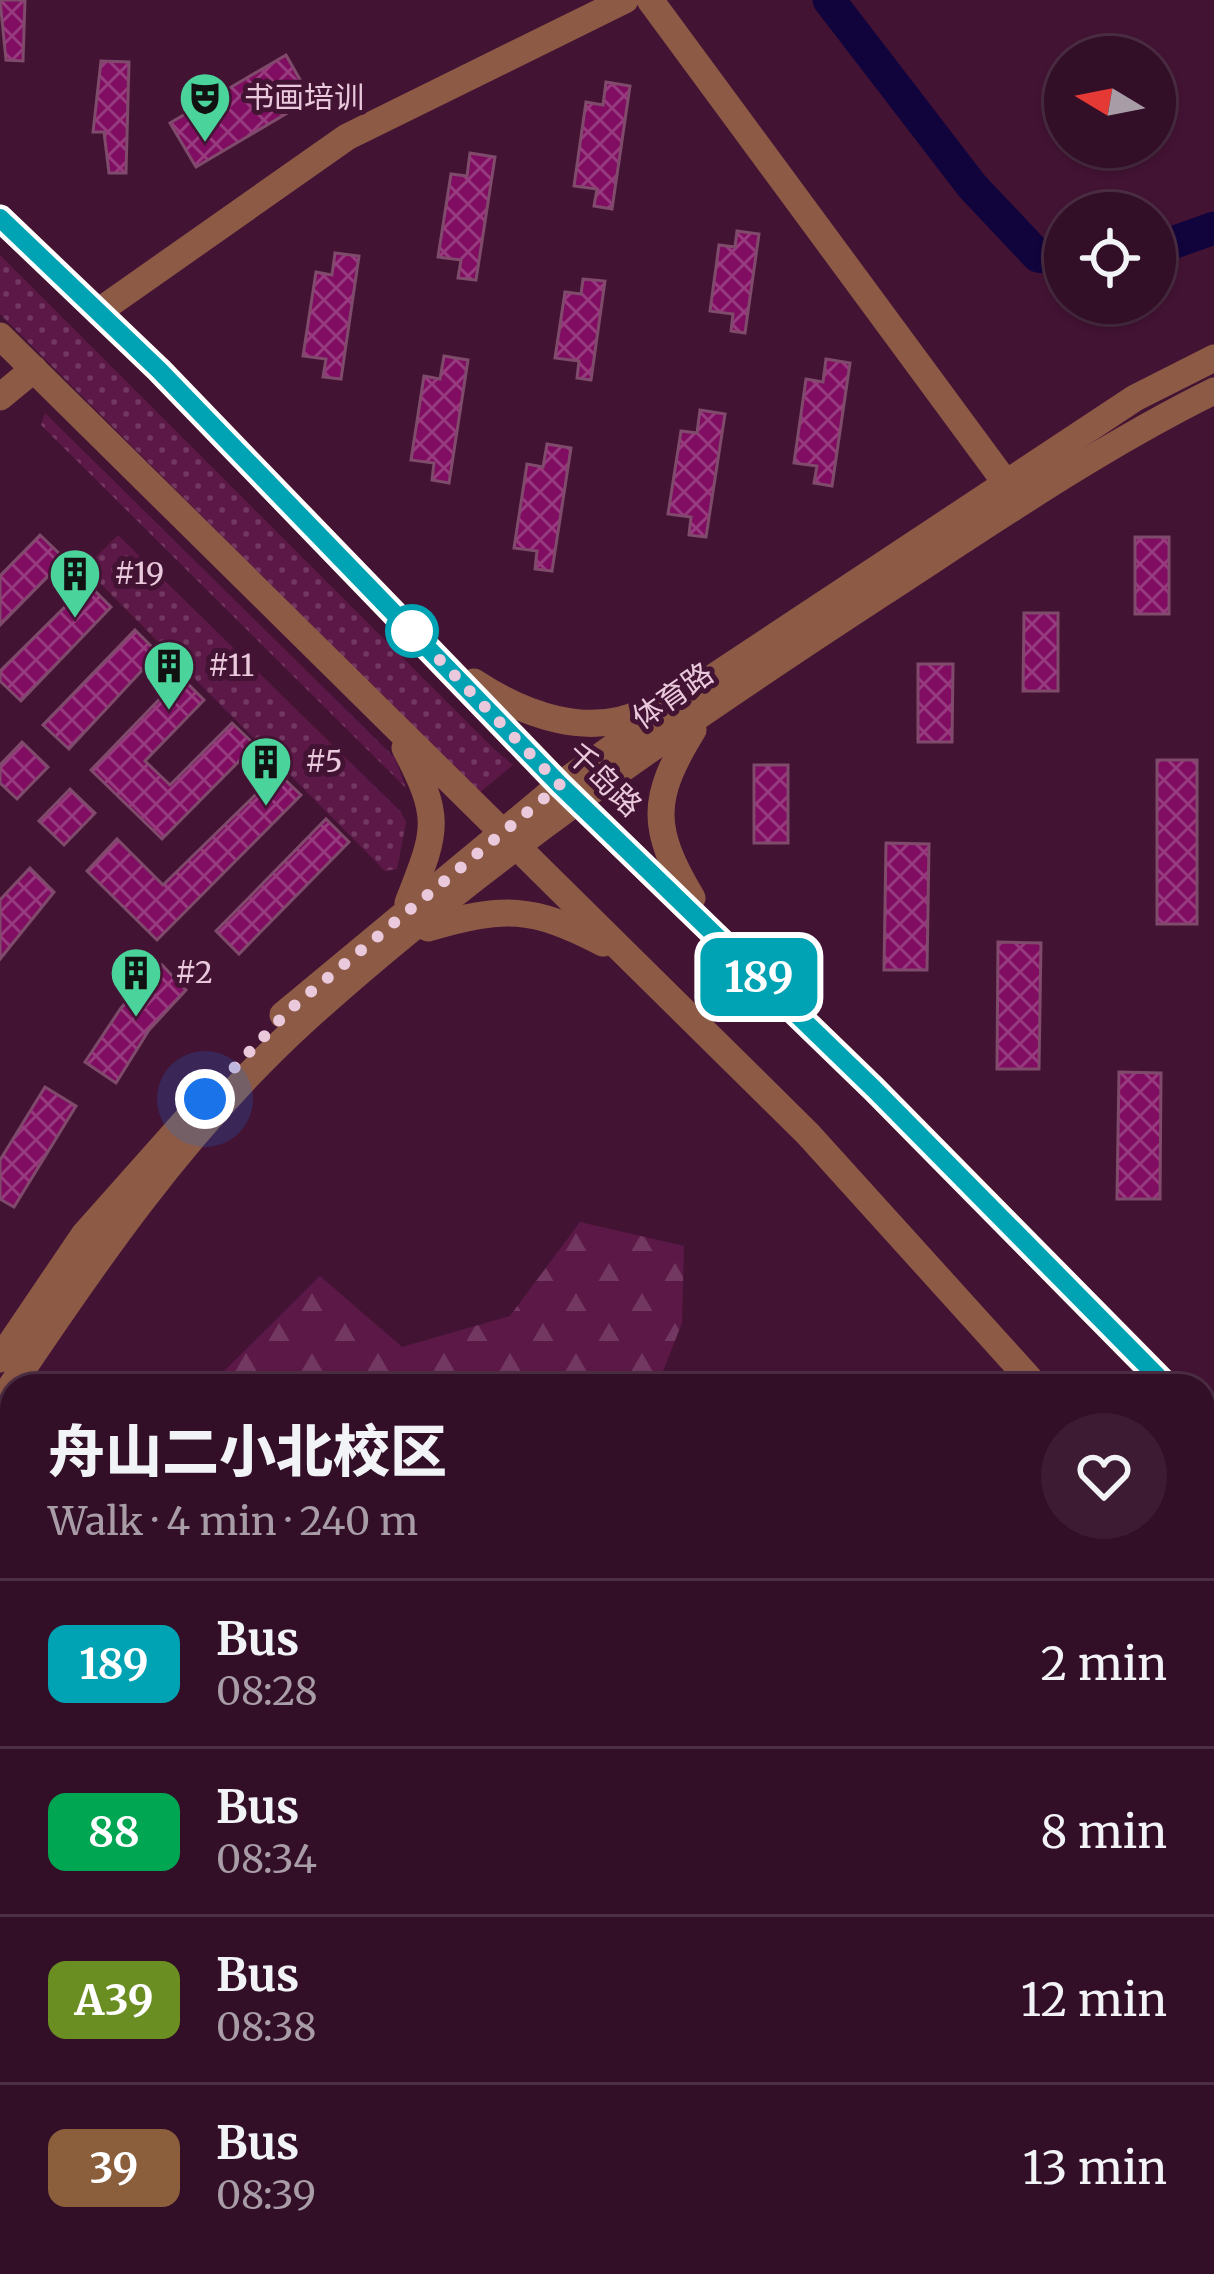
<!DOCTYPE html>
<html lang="en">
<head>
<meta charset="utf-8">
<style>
  :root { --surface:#320e27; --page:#3d1c33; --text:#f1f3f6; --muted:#a89ca7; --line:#4d2e44 }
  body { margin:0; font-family:Merriweather,"Noto Sans SC",serif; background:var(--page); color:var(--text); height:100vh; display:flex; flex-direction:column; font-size:45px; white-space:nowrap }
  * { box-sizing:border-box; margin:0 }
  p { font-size:39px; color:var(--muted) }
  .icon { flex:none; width:66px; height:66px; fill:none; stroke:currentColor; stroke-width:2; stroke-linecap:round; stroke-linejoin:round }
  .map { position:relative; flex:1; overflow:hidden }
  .details { position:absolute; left:0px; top:1374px; width:1215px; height:900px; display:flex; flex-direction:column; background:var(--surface); border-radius:36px 36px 0 0; box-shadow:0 3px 9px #0004,0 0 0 3px var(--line) }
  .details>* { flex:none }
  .badge { padding:0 24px; border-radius:18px; font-size:42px; line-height:78px }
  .needle { width:78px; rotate:280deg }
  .tools { position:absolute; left:1044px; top:36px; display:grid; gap:24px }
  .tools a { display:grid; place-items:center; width:132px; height:132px; border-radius:50%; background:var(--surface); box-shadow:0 3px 9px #0004,0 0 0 3px var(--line); font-size:60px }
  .you { position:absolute; width:60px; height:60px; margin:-30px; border:9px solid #fff; border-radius:50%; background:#1a73e8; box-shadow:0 0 0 18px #1a73e833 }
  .map>.badge { position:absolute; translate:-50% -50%; box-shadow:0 0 0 6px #fff }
  .round { display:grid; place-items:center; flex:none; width:126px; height:126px; border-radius:63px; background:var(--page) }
  .head { display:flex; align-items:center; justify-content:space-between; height:204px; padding:0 48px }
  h1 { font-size:57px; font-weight:800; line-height:90px }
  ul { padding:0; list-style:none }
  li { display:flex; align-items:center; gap:36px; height:168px; padding:0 48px; border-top:3px solid var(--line) }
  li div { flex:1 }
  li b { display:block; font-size:45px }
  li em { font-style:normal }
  li .badge { min-width:132px; font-weight:700; text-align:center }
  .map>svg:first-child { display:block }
  .grass { fill:url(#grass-dots) }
  .forest { fill:url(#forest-firs) }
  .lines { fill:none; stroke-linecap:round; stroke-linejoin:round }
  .river { stroke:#11043d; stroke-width:33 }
  .building { fill:url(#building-cross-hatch); stroke:#7f4a6b; stroke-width:3 }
  .path { stroke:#9a728b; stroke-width:3; stroke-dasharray:3 9; stroke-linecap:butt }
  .minor { stroke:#8d5a46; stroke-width:27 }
  .line-casing { stroke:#fff; stroke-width:27 }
  .line { stroke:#00a3b4; stroke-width:18 }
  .walk { stroke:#e9c9db; stroke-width:12; stroke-dasharray:0 21.6 }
  .stop-dot { fill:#fff; stroke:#00a3b4; stroke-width:6 }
  .labels { text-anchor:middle; stroke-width:10; stroke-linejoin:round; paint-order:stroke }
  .poi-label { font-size:30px; fill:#e9c9db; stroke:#431334; text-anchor:start }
  .street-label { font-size:30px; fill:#e9c9db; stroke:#431334 }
</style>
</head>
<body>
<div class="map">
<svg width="1214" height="2274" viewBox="0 0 1214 2274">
  <defs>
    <pattern id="grass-dots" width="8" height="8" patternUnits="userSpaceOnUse" patternTransform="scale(3)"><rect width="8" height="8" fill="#5c1847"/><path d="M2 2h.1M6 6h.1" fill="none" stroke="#733861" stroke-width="1.8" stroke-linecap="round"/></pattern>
    <pattern id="forest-firs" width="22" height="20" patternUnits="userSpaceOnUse" patternTransform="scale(3)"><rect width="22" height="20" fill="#5c1847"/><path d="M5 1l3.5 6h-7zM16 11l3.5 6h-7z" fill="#733861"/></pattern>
    <pattern id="building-cross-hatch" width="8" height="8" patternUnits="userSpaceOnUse" patternTransform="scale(3)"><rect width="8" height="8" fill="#800d61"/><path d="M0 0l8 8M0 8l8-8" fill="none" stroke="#983a7e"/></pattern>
  </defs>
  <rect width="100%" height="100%" fill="#431334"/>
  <!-- grass -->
  <g class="grass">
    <polygon points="0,255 494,749 513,765 479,793 0,314"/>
    <polygon points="45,413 395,758 406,788 41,425"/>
    <polygon points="118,535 400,811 406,822 397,869 385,871 85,568"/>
  </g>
  <!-- forest -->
  <g class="forest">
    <polygon points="580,1222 684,1246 682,1323 657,1386 209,1386 320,1276 402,1347 510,1316"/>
    <polygon points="12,1732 12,2148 0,2144 0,1763"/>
    <polygon points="1203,1936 1214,1974 1214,2123 1203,2131"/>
    <polygon points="277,2262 1028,2262 1025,2274 281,2274"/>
  </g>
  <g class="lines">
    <!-- river -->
    <g class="river">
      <polyline points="829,0 972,186 1038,256 1065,259"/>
      <polyline points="1155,249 1214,228"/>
    </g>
  </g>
  <!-- building -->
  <g class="building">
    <polygon points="0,0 25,0 23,61 6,60"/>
    <polygon points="286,55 311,99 196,167 170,123"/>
    <polygon points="101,61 129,62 126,173 109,173 104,132 93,132"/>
    <polygon points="606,82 630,86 612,209 594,206 597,189 574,186 586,102 603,105"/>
    <polygon points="470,153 495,157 476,280 458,278 461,260 438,257 451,174 467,176"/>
    <polygon points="737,231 759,234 745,333 731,331 733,314 710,311 719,245 735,247"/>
    <polygon points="335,253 359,256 341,379 323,377 326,359 303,356 316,272 332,275"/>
    <polygon points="583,279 605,281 591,380 577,378 579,361 555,358 565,292 581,294"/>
    <polygon points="444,356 468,360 449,483 432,480 434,463 411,460 424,376 440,379"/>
    <polygon points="826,359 850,363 832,486 814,483 817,466 794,463 806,379 823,382"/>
    <polygon points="700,410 725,414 706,537 689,535 691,517 668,514 681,431 697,433"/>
    <polygon points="547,444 571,448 552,571 535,569 537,551 514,548 527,464 543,467"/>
    <polygon points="40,535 65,559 0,625 0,576"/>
    <rect x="1135" y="537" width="34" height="77"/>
    <polygon points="88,584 111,607 21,701 0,681 0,671"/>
    <polygon points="1024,613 1058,613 1058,691 1023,691"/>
    <polygon points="135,630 158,653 69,749 43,725"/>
    <polygon points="918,664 953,664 952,742 918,742"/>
    <polygon points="181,677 204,700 145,761 170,785 232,723 255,745 162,839 91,770"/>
    <polygon points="22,742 48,767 17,799 0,783 0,765"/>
    <rect x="1157" y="760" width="40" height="164"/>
    <rect x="754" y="765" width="34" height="78"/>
    <polygon points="278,773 301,795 157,940 87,871 117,839 163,885"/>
    <polygon points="70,789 95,813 64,845 39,821"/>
    <polygon points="326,819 349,842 239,954 216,931"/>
    <polygon points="886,843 929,844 927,970 884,970"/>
    <polygon points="30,868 54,892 0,959 0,900"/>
    <polygon points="998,942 1041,943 1039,1069 997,1069"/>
    <polygon points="162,965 186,990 149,1030 116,1083 85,1062 121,1008"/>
    <polygon points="1119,1072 1161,1073 1160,1199 1117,1199"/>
    <polygon points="45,1087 76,1106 14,1207 0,1199 0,1160"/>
  </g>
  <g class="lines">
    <!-- path -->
    <g class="path">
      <polyline points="413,2262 426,2274"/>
      <polyline points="923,2274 925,2262"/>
    </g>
    <!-- minor -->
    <g class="minor">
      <polyline points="650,0 1014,494"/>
      <polyline points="0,218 159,370 560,785 874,1089 1167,1386"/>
      <polyline points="98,312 347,137 625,0"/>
      <polyline points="0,336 808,1134 1036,1386"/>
      <polyline points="0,397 34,369"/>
      <path d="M474,682C524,715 589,739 645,711"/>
      <path d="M405,748C443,820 436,831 408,903"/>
      <path d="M692,898C650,828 651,798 693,730"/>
      <path d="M428,928C503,906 532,906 603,943"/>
      <polyline points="283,1015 560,785 682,698 1135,398 1214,358"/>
      <polyline points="0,1359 84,1235 212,1091"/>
      <path d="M0,1403C90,1268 183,1131 305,1020C481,861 682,724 881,594C990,523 1097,449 1214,391"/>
      <polyline points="1203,1421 1214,1431"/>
      <polyline points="1203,1528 1214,1538"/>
    </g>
  </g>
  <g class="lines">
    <!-- line casing -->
    <g class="line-casing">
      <polyline id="line" points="0,218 159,370 560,785 874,1089 1167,1386"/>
    </g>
    <!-- line -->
    <use href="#line" class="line"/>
    <!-- walk -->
    <polyline class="walk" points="205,1099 289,1010 560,785 412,631"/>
  </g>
  <!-- icons -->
  <defs>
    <g id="theatre-pin" transform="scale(2.7)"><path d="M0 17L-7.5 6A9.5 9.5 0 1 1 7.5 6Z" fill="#4ad49c" stroke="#431334"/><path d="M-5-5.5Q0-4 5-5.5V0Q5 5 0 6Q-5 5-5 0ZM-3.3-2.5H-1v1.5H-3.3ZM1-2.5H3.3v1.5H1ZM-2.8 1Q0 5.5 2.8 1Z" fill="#111"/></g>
    <g id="building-pin" transform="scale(2.7)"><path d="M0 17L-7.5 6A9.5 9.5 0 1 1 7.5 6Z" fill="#4ad49c" stroke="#431334"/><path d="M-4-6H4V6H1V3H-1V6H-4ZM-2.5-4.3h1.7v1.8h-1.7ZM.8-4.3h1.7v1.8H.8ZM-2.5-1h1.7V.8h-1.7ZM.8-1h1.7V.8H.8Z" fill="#111"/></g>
  </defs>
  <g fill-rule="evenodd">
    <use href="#theatre-pin" x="205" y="98"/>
    <use href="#building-pin" x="75" y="574"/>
    <use href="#building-pin" x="169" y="666"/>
    <use href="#building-pin" x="266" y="762"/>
    <use href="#building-pin" x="136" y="973"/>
  </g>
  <!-- markers -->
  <circle class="stop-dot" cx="412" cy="631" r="24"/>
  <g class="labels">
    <!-- poi labels -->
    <g class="poi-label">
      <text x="244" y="108">书画培训</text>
      <text x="114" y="584">#19</text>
      <text x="208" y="676">#11</text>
      <text x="305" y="772">#5</text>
      <text x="175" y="983">#2</text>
    </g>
    <!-- street labels -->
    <g class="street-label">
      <text transform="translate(673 696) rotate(-35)" y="10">体育路</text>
      <text transform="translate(604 780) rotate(44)" y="10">千岛路</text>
    </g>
  </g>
</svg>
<div class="tools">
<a><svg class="needle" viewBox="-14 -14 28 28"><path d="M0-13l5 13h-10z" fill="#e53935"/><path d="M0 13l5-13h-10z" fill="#a89ca7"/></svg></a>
<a><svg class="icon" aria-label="locate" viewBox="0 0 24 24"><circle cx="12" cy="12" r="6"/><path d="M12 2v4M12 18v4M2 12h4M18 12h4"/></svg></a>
</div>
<div class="you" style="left:205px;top:1099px"></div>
<b class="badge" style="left:759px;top:977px;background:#00a3b4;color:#fff">189</b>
<section class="details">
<div class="head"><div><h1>舟山二小北校区</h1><p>Walk · 4 min · 240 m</p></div><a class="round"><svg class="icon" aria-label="heart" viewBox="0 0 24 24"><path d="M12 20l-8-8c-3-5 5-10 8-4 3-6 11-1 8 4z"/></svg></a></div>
<ul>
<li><span class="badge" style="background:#00a3b4;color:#fff">189</span><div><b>Bus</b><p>08:28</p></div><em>2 min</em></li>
<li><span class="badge" style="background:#00a651;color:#fff">88</span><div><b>Bus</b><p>08:34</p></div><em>8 min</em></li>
<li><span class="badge" style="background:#6b8e23;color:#fff">A39</span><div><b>Bus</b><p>08:38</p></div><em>12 min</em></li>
<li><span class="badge" style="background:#8b5e3c;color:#fff">39</span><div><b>Bus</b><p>08:39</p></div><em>13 min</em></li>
</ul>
</section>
</div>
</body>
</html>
